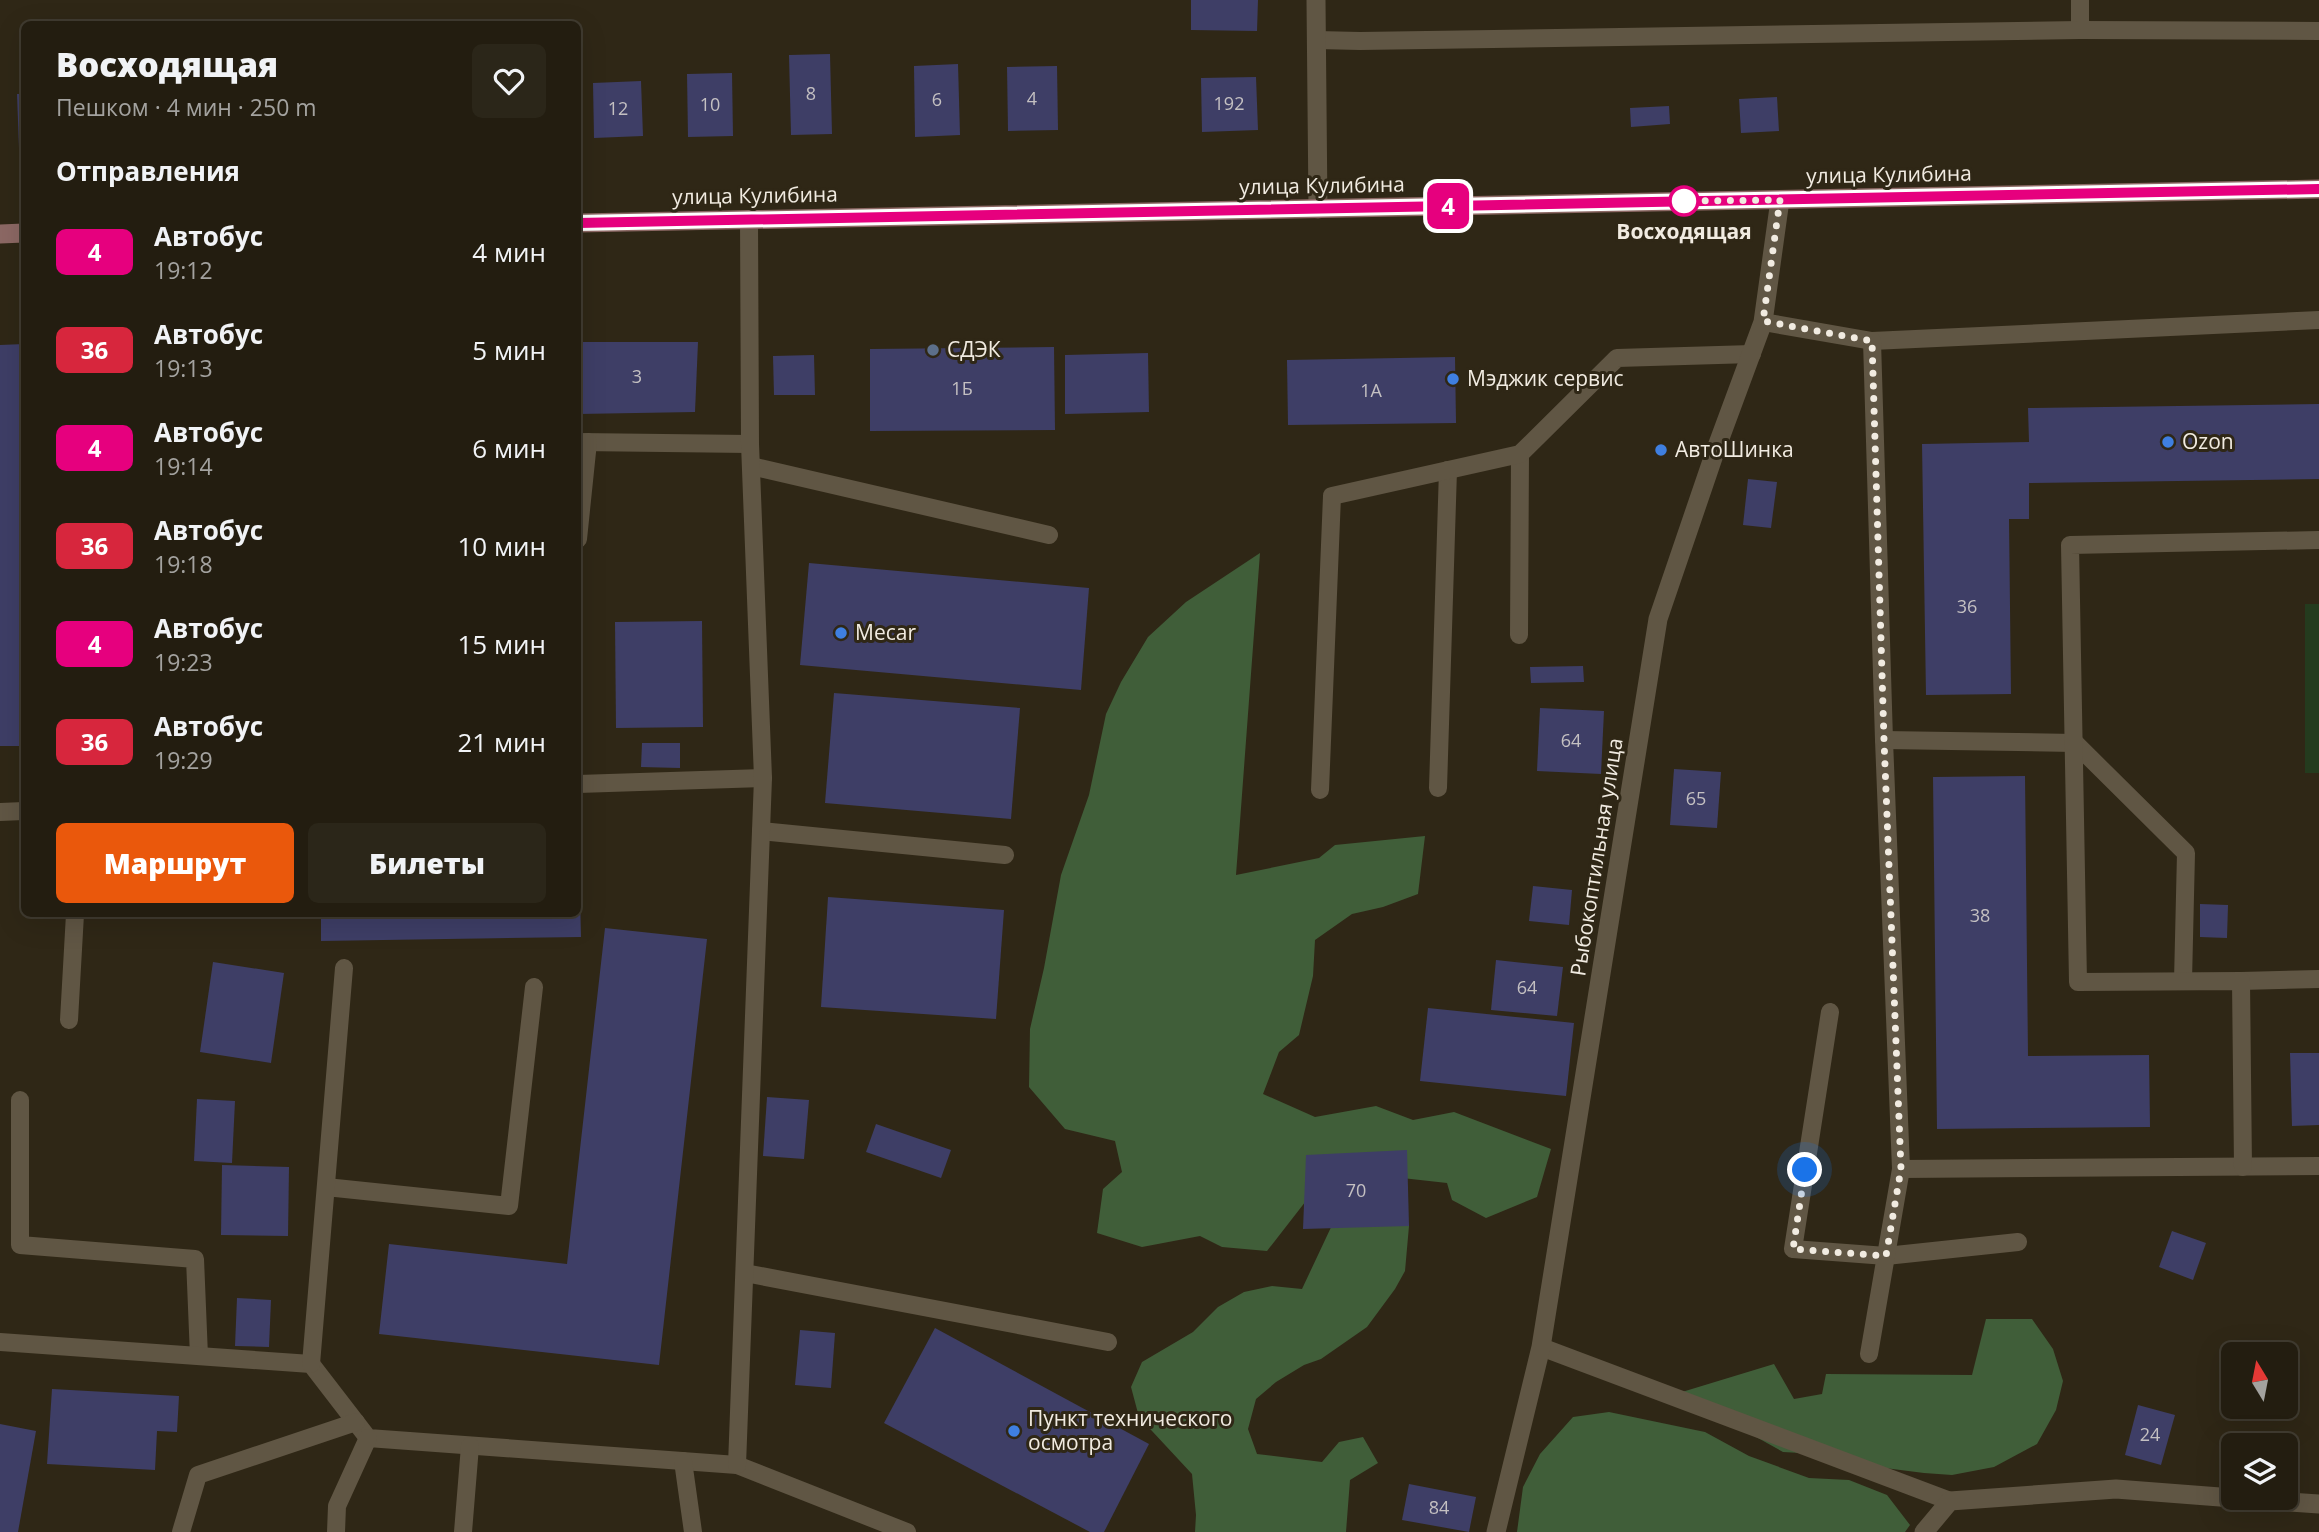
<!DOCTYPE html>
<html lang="ru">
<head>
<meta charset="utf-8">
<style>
  :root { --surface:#231d10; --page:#2b2619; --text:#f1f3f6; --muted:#a3a29f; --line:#403b30; --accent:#ea580c }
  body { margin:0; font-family:"Open Sans",sans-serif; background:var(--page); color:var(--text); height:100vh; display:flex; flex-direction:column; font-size:26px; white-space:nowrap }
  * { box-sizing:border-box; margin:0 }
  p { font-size:23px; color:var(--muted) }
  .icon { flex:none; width:38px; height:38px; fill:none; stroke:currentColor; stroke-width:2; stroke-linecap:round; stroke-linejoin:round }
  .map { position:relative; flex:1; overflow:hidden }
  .sheet { position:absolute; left:21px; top:21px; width:560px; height:896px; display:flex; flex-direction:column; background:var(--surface); border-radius:10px; box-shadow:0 7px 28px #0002,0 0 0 2px var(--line) }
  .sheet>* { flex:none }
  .badge { padding:0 14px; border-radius:10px; font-size:24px; line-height:46px }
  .needle { width:46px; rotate:350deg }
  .tools { position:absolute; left:2221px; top:1342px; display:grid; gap:14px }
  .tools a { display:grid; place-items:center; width:77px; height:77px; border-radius:10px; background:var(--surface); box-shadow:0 7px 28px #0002,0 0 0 2px var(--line); font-size:35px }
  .you { position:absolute; width:35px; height:35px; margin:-18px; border:5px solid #fff; border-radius:50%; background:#1a73e8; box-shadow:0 0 0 10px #1a73e833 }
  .map>.badge { position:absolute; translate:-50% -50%; box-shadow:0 0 0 4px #fff }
  h2 { padding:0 35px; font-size:26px; line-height:63px }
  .round { display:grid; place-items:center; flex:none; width:74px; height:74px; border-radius:10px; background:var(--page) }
  .overview { display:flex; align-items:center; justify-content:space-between; height:119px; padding:0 35px }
  h1 { font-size:33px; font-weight:800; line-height:52px }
  .primary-button { display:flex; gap:14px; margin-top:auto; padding:14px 35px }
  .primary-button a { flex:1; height:80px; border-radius:10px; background:var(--accent); color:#fff; font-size:28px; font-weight:800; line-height:80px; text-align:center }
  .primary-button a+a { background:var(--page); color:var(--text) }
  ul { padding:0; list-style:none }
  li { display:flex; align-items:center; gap:21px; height:98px; padding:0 35px }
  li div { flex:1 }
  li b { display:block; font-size:26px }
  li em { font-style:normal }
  li .badge { min-width:77px; font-weight:700; text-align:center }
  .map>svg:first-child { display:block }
  .green { fill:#243b1e }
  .forest { fill:#405e39 }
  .building { fill:#3e3e66 }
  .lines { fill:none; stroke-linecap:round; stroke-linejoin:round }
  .service { stroke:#605644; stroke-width:18 }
  .minor { stroke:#605644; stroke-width:19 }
  .secondary { stroke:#8c6864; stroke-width:19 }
  .line-casing { stroke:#fff; stroke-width:16 }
  .line { stroke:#e6007e; stroke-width:10 }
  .walk { stroke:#f1ebe1; stroke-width:7; stroke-dasharray:0 12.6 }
  .stop-dot { fill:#fff; stroke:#e6007e; stroke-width:3.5 }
  .service-dot { fill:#5c6f8a; stroke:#2f2716; stroke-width:2.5 }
  .shop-dot { fill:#3f7fe0; stroke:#2f2716; stroke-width:2.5 }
  .labels { text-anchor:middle; stroke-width:6; stroke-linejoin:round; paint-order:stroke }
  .number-label { font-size:18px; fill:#c4c0c2 }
  .street-label { font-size:21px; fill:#f1ebe1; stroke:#2f2716 }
  .stop-label { font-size:21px; font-weight:bold; fill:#f1ebe1; stroke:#2f2716 }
  .poi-label { font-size:21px; fill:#f1ebe1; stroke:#2f2716; text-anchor:start }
</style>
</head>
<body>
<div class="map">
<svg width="2319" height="1532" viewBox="0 0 2319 1532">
  <rect width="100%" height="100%" fill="#2f2716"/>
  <!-- green -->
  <rect class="green" x="2305" y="604" width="14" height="169"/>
  <!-- forest -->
  <g class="forest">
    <polygon points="1260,553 1236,875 1319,858 1335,845 1425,836 1418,894 1383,907 1352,914 1315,940 1313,976 1299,1035 1279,1052 1263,1094 1315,1117 1376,1106 1413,1120 1454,1112 1551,1149 1537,1197 1486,1218 1452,1200 1447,1183 1330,1170 1267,1251 1222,1247 1200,1236 1142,1247 1097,1233 1103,1189 1122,1172 1115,1141 1065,1129 1029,1087 1030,1029 1044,968 1061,875 1089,795 1106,714 1121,682 1148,637 1186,602"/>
    <polygon points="1389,1199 1409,1226 1405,1271 1395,1289 1367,1327 1321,1359 1304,1365 1276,1382 1256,1399 1248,1429 1257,1454 1322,1462 1339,1442 1363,1437 1378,1463 1350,1480 1346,1532 1195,1532 1196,1515 1192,1474 1139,1417 1131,1387 1142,1362 1193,1332 1218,1307 1244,1292 1272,1286 1302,1289 1341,1206"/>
    <polygon points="1986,1319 2032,1319 2053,1349 2063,1381 2056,1410 2037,1444 1994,1467 1952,1475 1924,1473 1877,1467 1836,1455 1783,1452 1731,1423 1682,1392 1774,1364 1794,1399 1822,1394 1826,1374 1972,1375"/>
    <polygon points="1609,1412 1705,1432 1749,1456 1809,1478 1849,1480 1887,1495 1910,1525 1905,1532 1517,1532 1523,1487 1540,1454 1573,1417"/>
  </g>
  <!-- building -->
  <g class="building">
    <polygon points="1191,0 1258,0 1257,31 1191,30"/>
    <polygon points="830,54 832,134 791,135 789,55"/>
    <polygon points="958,64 960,135 915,137 914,66"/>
    <polygon points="1057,66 1058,130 1008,131 1007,67"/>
    <polygon points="732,73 733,136 688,137 687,74"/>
    <polygon points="1256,77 1258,130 1202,132 1201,78"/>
    <polygon points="641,81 643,136 594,138 593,83"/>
    <polygon points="17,94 24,94 24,148 19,148"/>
    <polygon points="1777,97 1779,131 1741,133 1739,99"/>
    <polygon points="1669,106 1670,124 1631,127 1630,108"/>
    <polygon points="578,342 698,342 695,412 578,414"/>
    <polygon points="24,344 24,746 0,746 0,345"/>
    <polygon points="1054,347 1055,430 870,431 870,349"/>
    <polygon points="1148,353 1149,412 1065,414 1065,355"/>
    <polygon points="814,355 815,395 774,395 773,356"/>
    <polygon points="1455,357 1456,423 1288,425 1287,360"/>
    <polygon points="2319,404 2319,479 2029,483 2029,519 2009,519 2011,694 1926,695 1922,444 2029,442 2028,408"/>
    <polygon points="1748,479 1777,482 1771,528 1743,525"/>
    <polygon points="809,563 1089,588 1081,690 800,665"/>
    <polygon points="702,621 703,727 616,728 615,622"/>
    <polygon points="1583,666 1584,682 1531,683 1530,667"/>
    <polygon points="834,693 1020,708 1011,819 825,803"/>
    <polygon points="1540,708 1604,711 1601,774 1537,771"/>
    <polygon points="642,743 680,743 680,768 641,767"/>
    <polygon points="1674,769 1721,772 1717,828 1670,825"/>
    <polygon points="2025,776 2028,1056 2149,1055 2150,1127 1937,1129 1933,777"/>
    <polygon points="1533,886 1572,890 1569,925 1529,921"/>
    <polygon points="578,897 580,897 581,937 321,941 321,914 578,914"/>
    <polygon points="828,897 1004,910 996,1019 821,1007"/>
    <polygon points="2200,904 2228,905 2227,938 2200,937"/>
    <polygon points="605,928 707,939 659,1365 379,1334 389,1244 567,1264"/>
    <polygon points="1496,960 1563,967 1557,1016 1491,1010"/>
    <polygon points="213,962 284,973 271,1063 200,1052"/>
    <polygon points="1428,1008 1574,1023 1566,1096 1420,1081"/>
    <polygon points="2290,1053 2319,1053 2319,1125 2292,1126"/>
    <polygon points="767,1097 809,1100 804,1159 763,1156"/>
    <polygon points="197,1099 235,1101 232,1163 194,1161"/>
    <polygon points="876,1124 951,1150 941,1178 866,1152"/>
    <polygon points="1407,1150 1409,1226 1303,1229 1306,1155"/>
    <polygon points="222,1165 289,1167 288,1236 221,1235"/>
    <polygon points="2172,1231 2206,1243 2193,1280 2159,1267"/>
    <polygon points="237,1298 271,1300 269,1347 235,1346"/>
    <polygon points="935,1328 1149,1444 1104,1532 1090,1532 884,1423"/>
    <polygon points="800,1330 835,1333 831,1388 795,1385"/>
    <polygon points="52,1389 179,1396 177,1432 157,1431 155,1470 47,1464"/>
    <polygon points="2138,1405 2175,1415 2161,1465 2125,1455"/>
    <polygon points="0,1424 36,1431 18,1532 0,1532"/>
    <polygon points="1409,1484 1476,1497 1469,1532 1402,1520"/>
  </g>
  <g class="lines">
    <!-- service -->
    <g class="service">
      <polyline points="2080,30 2080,0"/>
      <polyline points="1317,40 1360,41 2080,30 2319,31"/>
      <polyline points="1763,322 1872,341 2319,320"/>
      <polyline points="1872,341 1884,740 1901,1169 2319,1166"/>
      <polyline points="578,442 750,444"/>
      <polyline points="751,466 1049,535"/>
      <polyline points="578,539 588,442"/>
      <polyline points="1519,635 1520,454"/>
      <polyline points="1884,740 2075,743 2186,853 2183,981"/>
      <polyline points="578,784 763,778"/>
      <polyline points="1438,788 1448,470"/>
      <polyline points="1320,790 1332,496 1520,454 1617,358 1752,354"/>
      <polyline points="0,812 24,811"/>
      <polyline points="761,831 1005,855"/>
      <polyline points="2241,981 2319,979"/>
      <polyline points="1830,1012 1793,1249 1886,1256 2018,1242"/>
      <polyline points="69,1020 75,914"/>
      <polyline points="20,1100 20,1245 195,1259 199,1356"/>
      <polyline points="2243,1167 2241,981 2078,982 2070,545 2319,540"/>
      <polyline points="326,1187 509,1206 534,987"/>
      <polyline points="745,1273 1108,1342"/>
      <polyline points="0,1342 311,1364 368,1438 737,1465 907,1532"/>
      <polyline points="1541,1347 1950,1501"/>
      <polyline points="1869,1354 1901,1169"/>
      <polyline points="311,1364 344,968"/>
      <polyline points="683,1461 693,1532"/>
      <polyline points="737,1465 763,778 750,444 749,219"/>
      <polyline points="181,1532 198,1475 356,1422"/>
      <polyline points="336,1532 337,1506 368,1438"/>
      <polyline points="463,1532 470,1446"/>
    </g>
    <!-- minor -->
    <g class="minor">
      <polyline points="1316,0 1318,209"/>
      <polyline points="2233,1498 2319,1504"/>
      <polyline points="1496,1532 1541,1347 1658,619 1716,449 1763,322 1780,200"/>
      <polyline points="1924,1532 1950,1501 2116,1489 2233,1498"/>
    </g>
    <!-- secondary -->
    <g class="secondary">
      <polyline points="578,223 2319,189"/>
      <polyline points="0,234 24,233"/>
    </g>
  </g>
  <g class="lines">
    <!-- line casing -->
    <g class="line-casing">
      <polyline id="line" points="578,223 2319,189"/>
    </g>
    <!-- line -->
    <use href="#line" class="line"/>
    <!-- walk -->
    <polyline class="walk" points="1684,201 1682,201 1780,200 1763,321 1872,341 1884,740 1901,1169 1886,1256 1793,1249 1805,1170"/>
  </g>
  <!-- markers -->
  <circle class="stop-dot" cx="1684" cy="201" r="14"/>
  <circle class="service-dot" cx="933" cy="350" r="7"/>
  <g class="shop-dot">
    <circle cx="1453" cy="379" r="7"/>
    <circle cx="2168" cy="442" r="7"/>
    <circle cx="1661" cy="450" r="7"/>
    <circle cx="841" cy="633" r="7"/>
    <circle cx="1014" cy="1431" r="7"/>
  </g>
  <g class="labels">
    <!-- number labels -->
    <g class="number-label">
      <text x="811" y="100">8</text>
      <text x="1032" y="105">4</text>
      <text x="937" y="106">6</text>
      <text x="1229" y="110">192</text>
      <text x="710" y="111">10</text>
      <text x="618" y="115">12</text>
      <text x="637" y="383">3</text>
      <text x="962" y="395">1Б</text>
      <text x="1371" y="397">1А</text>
      <text x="1967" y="613">36</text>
      <text x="1571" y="747">64</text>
      <text x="1696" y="805">65</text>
      <text x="1980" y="922">38</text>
      <text x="1527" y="994">64</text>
      <text x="1356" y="1197">70</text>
      <text x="2150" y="1441">24</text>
      <text x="1439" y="1514">84</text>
    </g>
    <!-- street labels -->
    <g class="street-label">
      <text transform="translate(1889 175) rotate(-1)" y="7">улица Кулибина</text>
      <text transform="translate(1322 186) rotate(-1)" y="7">улица Кулибина</text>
      <text transform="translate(755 196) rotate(-1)" y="7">улица Кулибина</text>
      <text transform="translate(1597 857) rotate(-81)" y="7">Рыбокоптильная улица</text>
    </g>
    <!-- stop labels -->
    <g class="stop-label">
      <text x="1684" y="239">Восходящая</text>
    </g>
    <!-- poi labels -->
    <g class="poi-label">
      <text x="947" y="357">СДЭК</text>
      <text x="1467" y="386">Мэджик сервис</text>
      <text x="2182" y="449">Ozon</text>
      <text x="1675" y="457">АвтоШинка</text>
      <text x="855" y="640">Mecar</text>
      <text x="1028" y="1426">Пункт технического<tspan x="1028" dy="24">осмотра</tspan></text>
    </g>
  </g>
</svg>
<div class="tools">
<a><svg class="needle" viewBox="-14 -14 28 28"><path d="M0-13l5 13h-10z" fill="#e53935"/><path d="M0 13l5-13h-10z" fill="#a3a29f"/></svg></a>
<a><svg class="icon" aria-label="layers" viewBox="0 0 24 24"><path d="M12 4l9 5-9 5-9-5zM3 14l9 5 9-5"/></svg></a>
</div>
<div class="you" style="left:1805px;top:1170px"></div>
<b class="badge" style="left:1448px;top:206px;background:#e6007e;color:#fff">4</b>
<section class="sheet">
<div class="overview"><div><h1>Восходящая</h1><p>Пешком · 4 мин · 250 m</p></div><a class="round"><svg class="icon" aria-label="heart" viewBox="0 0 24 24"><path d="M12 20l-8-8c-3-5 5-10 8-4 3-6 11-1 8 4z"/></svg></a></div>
<h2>Отправления</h2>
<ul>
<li><span class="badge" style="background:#e6007e;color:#fff">4</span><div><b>Автобус</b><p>19:12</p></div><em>4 мин</em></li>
<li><span class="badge" style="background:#d7263d;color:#fff">36</span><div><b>Автобус</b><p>19:13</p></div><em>5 мин</em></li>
<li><span class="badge" style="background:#e6007e;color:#fff">4</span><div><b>Автобус</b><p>19:14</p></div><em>6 мин</em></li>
<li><span class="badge" style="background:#d7263d;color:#fff">36</span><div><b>Автобус</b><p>19:18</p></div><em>10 мин</em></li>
<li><span class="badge" style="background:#e6007e;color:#fff">4</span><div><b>Автобус</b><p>19:23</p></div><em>15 мин</em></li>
<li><span class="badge" style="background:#d7263d;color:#fff">36</span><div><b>Автобус</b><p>19:29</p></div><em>21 мин</em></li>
</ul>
<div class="primary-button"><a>Маршрут</a><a>Билеты</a></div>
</section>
</div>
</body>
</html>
